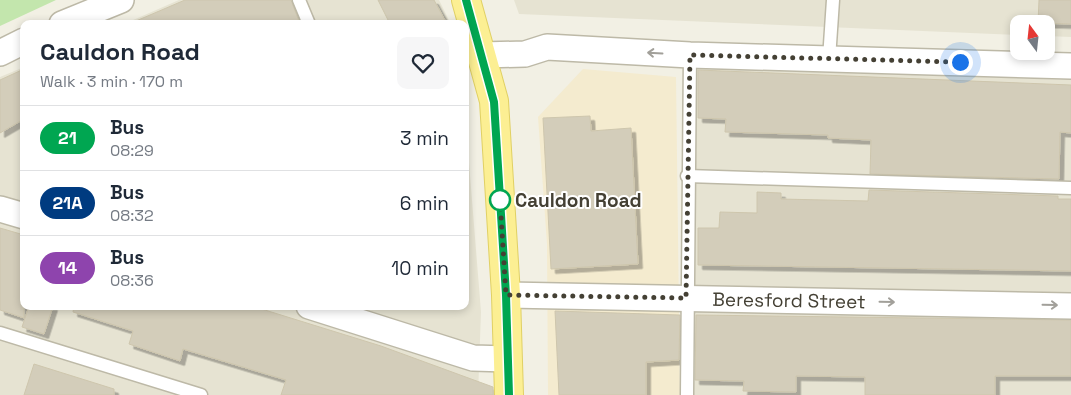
<!DOCTYPE html>
<html lang="en">
<head>
<meta charset="utf-8">
<style>
  :root { --surface:#fff; --page:#f6f6f7; --text:#1f2937; --muted:#747a83; --line:#e0e1e3 }
  body { margin:0; font-family:"Space Grotesk",sans-serif; background:var(--page); color:var(--text); height:100vh; display:flex; flex-direction:column; font-size:19px; white-space:nowrap }
  * { box-sizing:border-box; margin:0 }
  p { font-size:16px; color:var(--muted) }
  .icon { flex:none; width:28px; height:28px; fill:none; stroke:currentColor; stroke-width:2; stroke-linecap:round; stroke-linejoin:round }
  .map { position:relative; flex:1; overflow:hidden }
  .details { position:absolute; left:20px; top:20px; width:449px; height:290px; display:flex; flex-direction:column; background:var(--surface); border-radius:10px; box-shadow:0 2px 8px #0003 }
  .details>* { flex:none }
  .badge { padding:0 10px; border-radius:16px; font-size:18px; line-height:32px }
  .needle { width:32px; rotate:345deg }
  .buttons { position:absolute; left:1010px; top:15px; display:grid; gap:10px }
  .buttons a { display:grid; place-items:center; width:45px; height:45px; border-radius:10px; background:var(--surface); box-shadow:0 2px 8px #0003; font-size:25px }
  .you { position:absolute; width:25px; height:25px; margin:-12px; border:4px solid #fff; border-radius:50%; background:#1a73e8; box-shadow:0 0 0 8px #1a73e833 }
  .map>.badge { position:absolute; translate:-50% -50%; box-shadow:0 0 0 2px #fff }
  .round { display:grid; place-items:center; flex:none; width:52px; height:52px; border-radius:10px; background:var(--page) }
  .head { display:flex; align-items:center; justify-content:space-between; height:85px; padding:0 20px }
  h1 { font-size:24px; font-weight:600; line-height:38px }
  ul { padding:0; list-style:none }
  li { display:flex; align-items:center; gap:15px; height:65px; padding:0 20px; border-top:1px solid var(--line) }
  li div { flex:1 }
  li b { display:block; font-size:19px }
  li em { font-style:normal }
  li .badge { min-width:55px; font-weight:700; text-align:center }
  .map>svg:first-child { display:block }
  .residential { fill:#e6e3d2 }
  .commercial { fill:#f4ebcf }
  .green { fill:#c3e6ad }
  .building { fill:#d3cdba; stroke:#cec6ad; filter:url(#shadow) }
  .lines { fill:none; stroke-linecap:round; stroke-linejoin:round }
  .lane-casing { stroke:#bdb9a7; stroke-width:15 }
  .street-casing { stroke:#bdb9a7; stroke-width:28 }
  .primary-casing { stroke:#e0d064; stroke-width:30 }
  .lane { stroke:#fff; stroke-width:12 }
  .street { stroke:#fff; stroke-width:25 }
  .primary { stroke:#fcef93; stroke-width:28 }
  .oneway { stroke:#a2a09a }
  .line-casing { stroke:#fff; stroke-width:11 }
  .line { stroke:#00a651; stroke-width:8 }
  .walk { stroke:#444034; stroke-width:5; stroke-dasharray:0 9 }
  .stop-dot { fill:#fff; stroke:#00a651; stroke-width:2.5 }
  .labels { text-anchor:middle; stroke-width:4; stroke-linejoin:round; paint-order:stroke }
  .stop-label { font-size:19px; font-weight:bold; fill:#444034; stroke:#fff; text-anchor:start }
  .street-label { font-size:19px; fill:#444034; stroke:#fff }
</style>
</head>
<body>
<div class="map">
<svg width="1071" height="395" viewBox="0 0 1071 395">
  <defs>
    <filter id="shadow"><feDropShadow dx="4.5" dy="4.5" stdDeviation="0" flood-color="#0004"/></filter>
  </defs>
  <rect width="100%" height="100%" fill="#f2f0e4"/>
  <!-- residential -->
  <g class="residential">
    <polygon points="179,0 439,0 451,24 124,24"/>
    <polygon points="514,0 1071,0 1071,37 1046,36 1046,24 1019,24 1019,35 519,14"/>
    <polygon points="24,67 24,306 465,306 465,113 481,312 478,395 0,395 0,77"/>
    <polygon points="694,68 1071,80 1071,395 692,395"/>
  </g>
  <!-- commercial -->
  <polygon class="commercial" points="583,69 676,77 680,395 548,395 547,244 538,117"/>
  <!-- green -->
  <polygon class="green" points="0,0 56,0 0,26"/>
  <!-- building -->
  <g class="building">
    <polygon points="185,0 291,0 300,24 129,24"/>
    <polygon points="378,0 434,0 447,24 390,24"/>
    <polygon points="1039,0 1071,0 1071,24 1038,23"/>
    <polygon points="24,69 24,119 0,133 0,80"/>
    <polygon points="698,70 1071,85 1071,133 1060,132 1059,179 870,174 871,140 828,138 828,135 725,132 726,119 698,118"/>
    <polygon points="590,116 591,131 631,128 638,264 551,269 543,118"/>
    <polygon points="869,190 1058,196 1058,199 1071,199 1071,271 698,265 698,228 719,228 720,212 757,213 757,192 781,193 781,199 868,201"/>
    <polygon points="0,228 24,235 24,318 0,310"/>
    <polygon points="29,306 53,306 44,334 22,327"/>
    <polygon points="74,306 252,306 381,346 493,387 493,395 281,395 286,380 183,349 180,361 129,344 133,331 73,312"/>
    <polygon points="555,311 680,315 679,360 646,362 646,395 559,395"/>
    <polygon points="696,315 1071,320 1071,376 995,376 995,395 865,395 865,377 796,376 796,392 743,391 744,381 695,380"/>
    <polygon points="34,364 114,389 114,395 24,395"/>
  </g>
  <g class="lines">
    <!-- lane casing -->
    <g class="lane-casing">
      <g id="lane">
        <polyline points="299,0 309,24"/>
        <polyline points="829,59 833,0"/>
        <polyline points="687,176 1071,188"/>
        <polyline points="0,333 201,395"/>
        <polyline points="687,395 690,55"/>
      </g>
    </g>
    <!-- street casing -->
    <g class="street-casing">
      <g id="street">
        <polyline points="62,24 121,0"/>
        <polyline points="0,53 24,41"/>
        <polyline points="482,55 525,54 547,47 690,55 1071,66"/>
        <polyline points="0,209 24,216"/>
        <polyline points="506,295 1071,306"/>
        <polyline points="309,306 473,358 507,359"/>
      </g>
    </g>
    <!-- primary casing -->
    <g class="primary-casing">
      <polyline id="primary" points="466,0 494,101 506,295 509,395"/>
    </g>
    <!-- lane -->
    <use href="#lane" class="lane"/>
    <!-- street -->
    <use href="#street" class="street"/>
    <!-- primary -->
    <use href="#primary" class="primary"/>
  </g>
  <!-- one-way arrows -->
  <defs><path id="oneway-shaft" d="M-6 0H5M1.5-3L5.5 0L1.5 3" fill="none" stroke-width="1.6" stroke-linecap="round" stroke-linejoin="round" transform="scale(1.25)"/></defs>
  <g class="oneway">
    <use href="#oneway-shaft" transform="translate(655 53) rotate(-177)"/>
    <use href="#oneway-shaft" transform="translate(887 302) rotate(1)"/>
    <use href="#oneway-shaft" transform="translate(1050 305) rotate(1)"/>
  </g>
  <g class="lines">
    <!-- line casing -->
    <g class="line-casing">
      <polyline id="line" points="466,0 494,102 506,295 509,395"/>
    </g>
    <!-- line -->
    <use href="#line" class="line"/>
    <!-- walk -->
    <polyline class="walk" points="500,200 506,295 686,298 690,55 960,62"/>
  </g>
  <!-- markers -->
  <circle class="stop-dot" cx="500" cy="200" r="10"/>
  <g class="labels">
    <!-- stop labels -->
    <g class="stop-label">
      <text x="515" y="207">Cauldon Road</text>
    </g>
    <!-- street labels -->
    <g class="street-label">
      <text transform="translate(789 300) rotate(1)" y="7">Beresford Street</text>
    </g>
  </g>
</svg>
<div class="buttons">
<a><svg class="needle" viewBox="-14 -14 28 28"><path d="M0-13l5 13h-10z" fill="#e53935"/><path d="M0 13l5-13h-10z" fill="#747a83"/></svg></a>
</div>
<div class="you" style="left:960px;top:62px"></div>
<section class="details">
<div class="head"><div><h1>Cauldon Road</h1><p>Walk · 3 min · 170 m</p></div><a class="round"><svg class="icon" aria-label="heart" viewBox="0 0 24 24"><path d="M12 20l-8-8c-3-5 5-10 8-4 3-6 11-1 8 4z"/></svg></a></div>
<ul>
<li><span class="badge" style="background:#00a651;color:#fff">21</span><div><b>Bus</b><p>08:29</p></div><em>3 min</em></li>
<li><span class="badge" style="background:#003b80;color:#fff">21A</span><div><b>Bus</b><p>08:32</p></div><em>6 min</em></li>
<li><span class="badge" style="background:#8e44ad;color:#fff">14</span><div><b>Bus</b><p>08:36</p></div><em>10 min</em></li>
</ul>
</section>
</div>
</body>
</html>
